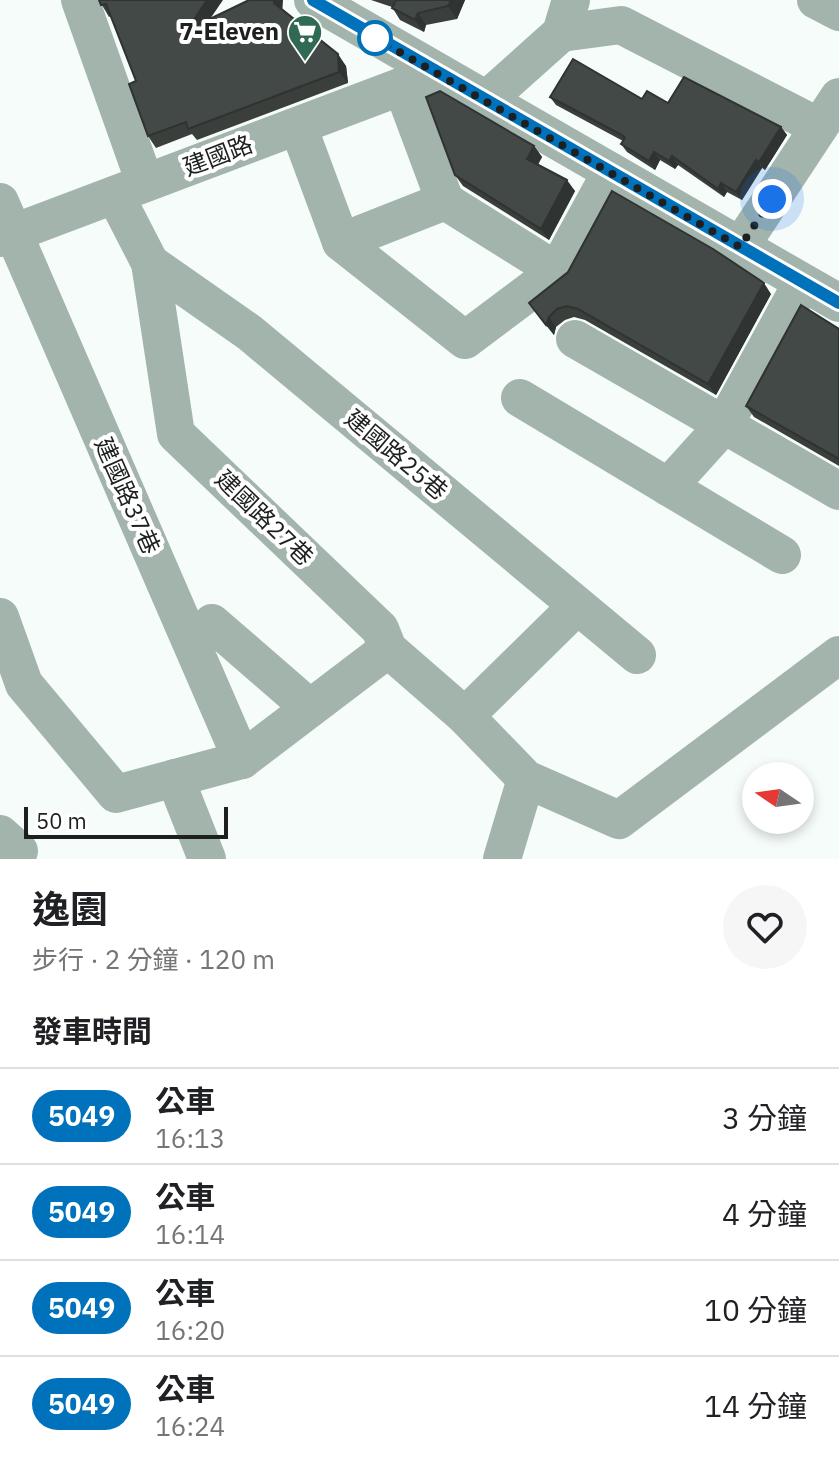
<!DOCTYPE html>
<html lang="zh-TW">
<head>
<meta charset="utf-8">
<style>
  :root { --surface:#fff; --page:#f6f6f6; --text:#202124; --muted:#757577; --line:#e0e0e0 }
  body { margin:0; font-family:"IBM Plex Sans","Noto Sans TC",sans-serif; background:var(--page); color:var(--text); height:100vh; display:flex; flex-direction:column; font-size:30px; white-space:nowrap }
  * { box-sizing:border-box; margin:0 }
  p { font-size:26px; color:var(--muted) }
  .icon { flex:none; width:44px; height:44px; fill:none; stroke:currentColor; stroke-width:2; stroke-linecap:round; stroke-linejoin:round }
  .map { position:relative; height:859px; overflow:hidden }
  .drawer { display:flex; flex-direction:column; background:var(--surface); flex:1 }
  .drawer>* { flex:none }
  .badge { padding:0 16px; border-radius:26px; font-size:28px; line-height:52px }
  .needle { width:52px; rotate:283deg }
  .tools { position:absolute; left:742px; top:762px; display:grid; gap:16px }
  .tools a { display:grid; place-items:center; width:72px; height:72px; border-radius:50%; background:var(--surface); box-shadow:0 4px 12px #0003; font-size:40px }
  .scale { position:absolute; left:24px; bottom:20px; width:204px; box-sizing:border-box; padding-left:8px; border:4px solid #1d201f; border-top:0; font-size:22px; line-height:28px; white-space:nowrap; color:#1d201f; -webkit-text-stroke:6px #fff; paint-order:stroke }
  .you { position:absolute; width:40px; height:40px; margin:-20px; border:6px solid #fff; border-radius:50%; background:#1a73e8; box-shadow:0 0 0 12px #1a73e833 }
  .map>.badge { position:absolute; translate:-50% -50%; box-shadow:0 0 0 4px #fff }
  h2 { padding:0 32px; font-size:30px; line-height:72px }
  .round { display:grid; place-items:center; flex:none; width:84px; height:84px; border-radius:42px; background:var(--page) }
  .summary { display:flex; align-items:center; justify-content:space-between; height:136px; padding:0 32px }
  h1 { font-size:38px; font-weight:700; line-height:60px }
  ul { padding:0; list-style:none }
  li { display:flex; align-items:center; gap:24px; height:96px; padding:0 32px; border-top:2px solid var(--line) }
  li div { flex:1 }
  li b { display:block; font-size:30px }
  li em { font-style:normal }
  li .badge { min-width:88px; font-weight:700; text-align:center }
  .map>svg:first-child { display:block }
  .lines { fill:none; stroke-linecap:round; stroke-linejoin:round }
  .minor { stroke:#a3b4ac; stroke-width:38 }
  .wall { fill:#3a3f3c }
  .shaded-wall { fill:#2f3331 }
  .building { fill:#434946; stroke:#2f3331; stroke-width:2 }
  .line-casing { stroke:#fff; stroke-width:18 }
  .line { stroke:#0072bc; stroke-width:12 }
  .walk { stroke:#1d201f; stroke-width:8; stroke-dasharray:0 14.4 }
  .stop-dot { fill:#fff; stroke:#0072bc; stroke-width:4 }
  .labels { text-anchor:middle; stroke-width:8; stroke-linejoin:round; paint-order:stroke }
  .poi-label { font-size:24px; font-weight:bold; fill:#1d201f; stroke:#fff; text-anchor:end }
  .street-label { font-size:24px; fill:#1d201f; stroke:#fff }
</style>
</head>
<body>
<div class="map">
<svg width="839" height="859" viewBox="0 0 839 859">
  <rect width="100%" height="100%" fill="#f5fcf9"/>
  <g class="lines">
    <!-- minor -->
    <g class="minor">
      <polyline points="80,0 145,183"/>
      <polyline points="313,0 839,303"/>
      <polyline points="816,0 839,12"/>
      <polyline points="561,33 621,25 819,127"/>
      <polyline points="402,86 445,201"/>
      <polyline points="485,101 561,33 571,0"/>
      <polyline points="298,126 341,242 465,340 557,271 611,172"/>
      <polyline points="115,195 150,263 176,434 380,629 388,649 465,716 526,779 619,820 839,655"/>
      <polyline points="0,202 242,760"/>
      <polyline points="0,238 437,73"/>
      <polyline points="341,242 445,201 557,271"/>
      <polyline points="740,247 839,97"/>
      <polyline points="150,263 250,333 637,655"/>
      <polyline points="575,339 839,491"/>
      <polyline points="520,398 782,555"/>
      <polyline points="668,487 724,425 802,283"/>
      <polyline points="0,617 24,684 116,794 242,760 388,649"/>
      <polyline points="212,623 310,708"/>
      <polyline points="465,716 577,606"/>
      <polyline points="175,778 207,859"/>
      <polyline points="0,834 19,851"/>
      <polyline points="502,859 526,779"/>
    </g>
  </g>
  <!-- wall -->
  <g class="wall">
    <polygon points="99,0 211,18 282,10 346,66 348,83 197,140 192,134 156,148 148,136 136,81 111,16 109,17"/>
    <polygon points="371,0 465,0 457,19 426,25 424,32 400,20 392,7"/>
    <polygon points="550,97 642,99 668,103 781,127 787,135 765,170 762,168 742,200 727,192 724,197 678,165 675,169 660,160 655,170 627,152 621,144 623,141 556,105"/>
    <polygon points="534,146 542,157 538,165 575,191 549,240 463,186 455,175"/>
    <polygon points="771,294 716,395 585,320 574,317 565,320 556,327 554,335 529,303"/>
    <polygon points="839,329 839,466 754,417 746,406"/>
  </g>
  <!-- shaded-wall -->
  <g class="shaded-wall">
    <polygon points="207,0 223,0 195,41 187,30"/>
    <polygon points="274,0 283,0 282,15 274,3"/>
    <polygon points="451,0 465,0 457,19 448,6"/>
    <polygon points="418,13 426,25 424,32 415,20"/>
    <polygon points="338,54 346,66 348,83 339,72"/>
    <polygon points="781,127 787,135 765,170 759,162"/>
    <polygon points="534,146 542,157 534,170 527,159"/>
    <polygon points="654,152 660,160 655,170 649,161"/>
    <polygon points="672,156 678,165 675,169 669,161"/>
    <polygon points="756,160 762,168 742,200 736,192"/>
    <polygon points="567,180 575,191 549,240 541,229"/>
    <polygon points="721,183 727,192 724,197 718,189"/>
    <polygon points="764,283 771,294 716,395 708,384"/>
    <polygon points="549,317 556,327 554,335 546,325"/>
  </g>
  <!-- building -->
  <g class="building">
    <polygon points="99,0 207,0 187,30 249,0 274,0 274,3 338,54 339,72 188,129 186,122 148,136 129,84 136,81 106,4 101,5"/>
    <polygon points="396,0 451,0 448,6 418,13 415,20 392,8"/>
    <polygon points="573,59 642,99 647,91 668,103 684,77 781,127 759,162 756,160 736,192 721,183 718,189 672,156 669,161 654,152 649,161 621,144 625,138 622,135 550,97"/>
    <polygon points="440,91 534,146 527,159 567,180 541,229 455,175 426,97"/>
    <polygon points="612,191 713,249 764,283 708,384 578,309 567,306 557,309 549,317 546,325 529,303 568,272"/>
    <polygon points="801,305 839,329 839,459 746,406"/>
  </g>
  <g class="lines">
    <!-- line casing -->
    <g class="line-casing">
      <polyline id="line" points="313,0 839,303"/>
    </g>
    <!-- line -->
    <use href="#line" class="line"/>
    <!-- walk -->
    <polyline class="walk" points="375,38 740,247 772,199"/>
  </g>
  <!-- icons -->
  <defs>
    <g id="supermarket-pin" transform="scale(1.8)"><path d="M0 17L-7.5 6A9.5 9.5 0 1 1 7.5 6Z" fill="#316a53" stroke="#fff"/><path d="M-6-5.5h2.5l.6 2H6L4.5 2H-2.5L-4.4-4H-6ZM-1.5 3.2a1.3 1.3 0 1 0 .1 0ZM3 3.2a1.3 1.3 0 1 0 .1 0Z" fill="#fff"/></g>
  </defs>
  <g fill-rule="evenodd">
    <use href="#supermarket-pin" x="305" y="32"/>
  </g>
  <!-- markers -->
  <circle class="stop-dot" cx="375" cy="38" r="16"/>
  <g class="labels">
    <!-- poi labels -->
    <g class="poi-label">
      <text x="279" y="40">7-Eleven</text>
    </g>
    <!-- street labels -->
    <g class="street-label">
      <text transform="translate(218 156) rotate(-21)" y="8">建國路</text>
      <text transform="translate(396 455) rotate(40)" y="8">建國路25巷</text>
      <text transform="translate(127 496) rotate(66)" y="8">建國路37巷</text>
      <text transform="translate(264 518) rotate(44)" y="8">建國路27巷</text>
    </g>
  </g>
</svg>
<div class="tools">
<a><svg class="needle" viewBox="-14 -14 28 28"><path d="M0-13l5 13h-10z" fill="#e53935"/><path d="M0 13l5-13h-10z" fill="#757577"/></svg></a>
</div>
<div class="scale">50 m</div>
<div class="you" style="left:772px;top:199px"></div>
</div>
<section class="drawer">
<div class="summary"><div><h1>逸園</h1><p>步行 · 2 分鐘 · 120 m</p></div><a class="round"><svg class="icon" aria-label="heart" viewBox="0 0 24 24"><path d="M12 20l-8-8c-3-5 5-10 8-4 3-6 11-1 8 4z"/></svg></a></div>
<h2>發車時間</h2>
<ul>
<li><span class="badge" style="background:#0072bc;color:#fff">5049</span><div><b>公車</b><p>16:13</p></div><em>3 分鐘</em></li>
<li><span class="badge" style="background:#0072bc;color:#fff">5049</span><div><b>公車</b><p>16:14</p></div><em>4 分鐘</em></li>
<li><span class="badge" style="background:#0072bc;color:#fff">5049</span><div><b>公車</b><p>16:20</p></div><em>10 分鐘</em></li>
<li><span class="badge" style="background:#0072bc;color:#fff">5049</span><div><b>公車</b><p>16:24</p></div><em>14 分鐘</em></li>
</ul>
</section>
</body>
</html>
